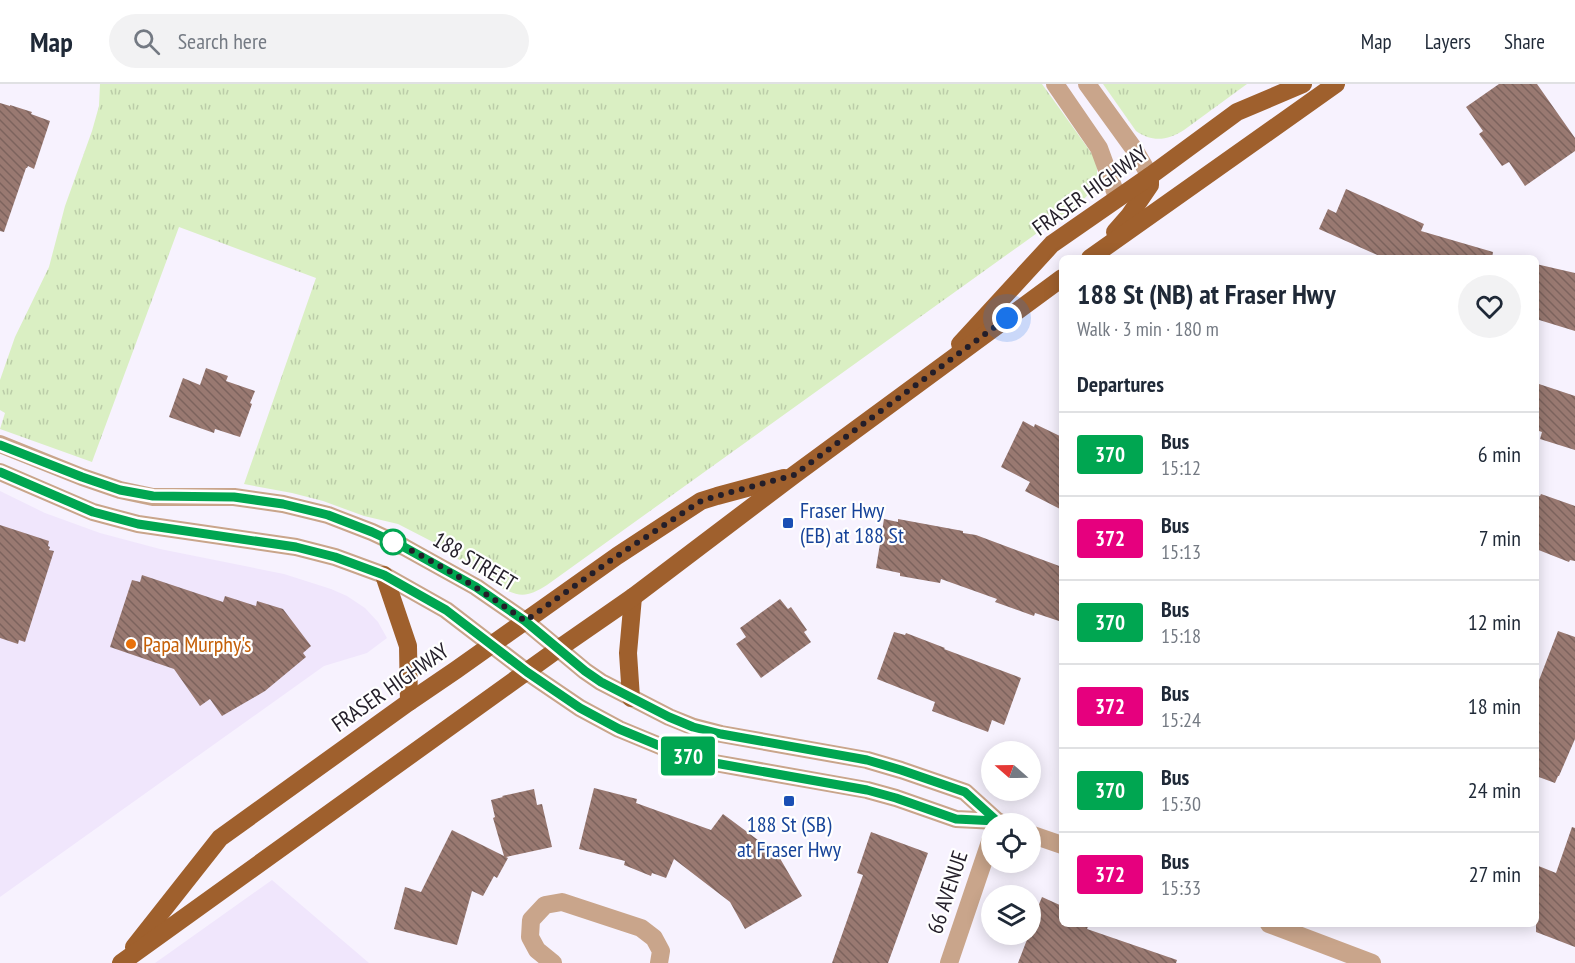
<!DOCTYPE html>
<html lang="en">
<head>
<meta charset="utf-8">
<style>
  :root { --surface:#fff; --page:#f2f2f3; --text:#1f2937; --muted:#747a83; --line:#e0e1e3 }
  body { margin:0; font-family:"PT Sans Narrow",sans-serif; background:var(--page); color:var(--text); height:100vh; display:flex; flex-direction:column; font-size:22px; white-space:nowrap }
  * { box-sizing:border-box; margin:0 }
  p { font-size:20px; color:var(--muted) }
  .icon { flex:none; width:33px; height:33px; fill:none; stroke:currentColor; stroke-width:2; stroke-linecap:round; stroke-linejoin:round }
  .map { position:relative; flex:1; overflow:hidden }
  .side { position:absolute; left:1059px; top:171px; width:480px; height:672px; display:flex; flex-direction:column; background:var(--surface); border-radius:9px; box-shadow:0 3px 15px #0003 }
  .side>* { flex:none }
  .badge { padding:0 12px; border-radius:4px; font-size:21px; line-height:39px }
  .needle { width:39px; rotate:290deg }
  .tools { position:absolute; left:981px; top:657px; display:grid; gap:12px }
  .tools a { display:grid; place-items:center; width:60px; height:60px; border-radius:50%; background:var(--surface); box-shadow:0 3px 15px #0003; font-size:30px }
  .you { position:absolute; width:30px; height:30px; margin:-15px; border:4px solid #fff; border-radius:50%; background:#1a73e8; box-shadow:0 0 0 9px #1a73e833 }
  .map>.badge { position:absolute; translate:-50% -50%; box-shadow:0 0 0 3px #fff }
  h2 { padding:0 18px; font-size:22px; line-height:54px }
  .round { display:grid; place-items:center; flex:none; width:63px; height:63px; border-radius:32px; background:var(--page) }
  .headline { display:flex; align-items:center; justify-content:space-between; height:102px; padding:0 18px }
  h1 { font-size:28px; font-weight:700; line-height:45px }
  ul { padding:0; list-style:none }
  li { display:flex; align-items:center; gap:18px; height:84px; padding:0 18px; border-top:2px solid var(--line) }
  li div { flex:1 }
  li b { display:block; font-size:22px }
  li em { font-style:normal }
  li .badge { min-width:66px; font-weight:700; text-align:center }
  header { display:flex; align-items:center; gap:36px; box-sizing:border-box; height:84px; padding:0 30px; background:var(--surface); border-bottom:2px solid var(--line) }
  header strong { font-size:28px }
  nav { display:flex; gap:33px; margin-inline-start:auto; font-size:21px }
  .search { width:420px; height:54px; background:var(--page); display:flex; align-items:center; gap:15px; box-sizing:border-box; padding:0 21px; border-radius:33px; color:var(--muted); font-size:22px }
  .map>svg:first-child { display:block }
  .built { fill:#f0e6fc }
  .grass { fill:url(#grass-tufts) }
  .building { fill:url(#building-back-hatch) }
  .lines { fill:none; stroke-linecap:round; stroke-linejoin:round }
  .minor { stroke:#c9a58b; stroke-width:18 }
  .tertiary { stroke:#c9a58b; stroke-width:18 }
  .primary { stroke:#9f602d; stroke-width:18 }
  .line-casing { stroke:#fff; stroke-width:14 }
  .line { stroke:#00a651; stroke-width:9 }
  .walk { stroke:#231e29; stroke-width:6; stroke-dasharray:0 10.8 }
  .transit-dot { fill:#1a4fb4; stroke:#fff; stroke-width:2 }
  .stop-dot { fill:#fff; stroke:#00a651; stroke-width:3 }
  .food-dot { fill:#e8710a; stroke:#fff; stroke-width:2 }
  .labels { text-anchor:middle; stroke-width:4.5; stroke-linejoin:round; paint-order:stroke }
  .street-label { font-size:22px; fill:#231e29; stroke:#fff }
  .transit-label { font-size:22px; fill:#164399; stroke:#fff; text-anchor:start }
  .food-label { font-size:22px; fill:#c56008; stroke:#fff; text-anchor:start }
</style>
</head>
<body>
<header>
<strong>Map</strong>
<div class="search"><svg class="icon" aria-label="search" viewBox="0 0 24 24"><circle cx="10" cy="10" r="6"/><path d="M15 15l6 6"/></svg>Search here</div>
<nav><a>Map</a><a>Layers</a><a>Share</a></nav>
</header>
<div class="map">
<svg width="1575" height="879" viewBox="0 0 1575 879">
  <defs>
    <pattern id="grass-tufts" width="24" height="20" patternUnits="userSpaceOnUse" patternTransform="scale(1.5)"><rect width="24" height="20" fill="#daefc3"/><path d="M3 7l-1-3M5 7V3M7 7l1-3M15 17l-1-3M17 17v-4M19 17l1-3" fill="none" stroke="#bbcca8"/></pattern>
    <pattern id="building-back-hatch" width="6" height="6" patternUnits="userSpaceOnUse" patternTransform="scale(1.5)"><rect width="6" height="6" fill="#997971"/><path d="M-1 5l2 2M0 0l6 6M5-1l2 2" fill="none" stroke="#7c635d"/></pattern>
  </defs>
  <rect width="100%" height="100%" fill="#f7f2fe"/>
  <!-- built -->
  <g class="built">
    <polygon points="0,407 45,429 100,449 160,465 284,490 331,505 347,512 365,524 378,538 387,554 367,569 324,582 0,813"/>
    <polygon points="272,796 369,879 155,879 172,867"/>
  </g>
  <!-- grass -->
  <g class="grass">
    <path d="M100,0H1042L1095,74C1100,91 1096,103 1083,116L547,501C528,513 520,514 500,503L431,457L398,440L364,432L323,417L292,409L244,400L316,194L179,143L92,378L0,345L5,329L0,326V296L15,253L49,183L65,122L92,47L99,22Z"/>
    <path d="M1103,0H1247L1184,46C1168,56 1153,59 1136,47Z"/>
  </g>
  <!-- building -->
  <g class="building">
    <polygon points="1499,0 1537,0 1575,54 1575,67 1525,102 1509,78 1502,82 1479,50 1483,47 1466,23"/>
    <polygon points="0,19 10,22 10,21 32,28 31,30 50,37 34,85 28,82 27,84 26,84 4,148 0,147"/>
    <polygon points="1346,105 1424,140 1421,147 1493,168 1492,174 1384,174 1319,145 1328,125 1336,129"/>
    <polygon points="1536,180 1575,189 1575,247 1536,235"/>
    <polygon points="206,284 228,292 226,297 255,307 250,319 252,320 240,353 215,345 214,349 169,333 183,294 200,301"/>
    <polygon points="1536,299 1575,312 1575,366 1540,355 1542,348 1536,346"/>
    <polygon points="1023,337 1034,343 1035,340 1062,353 1062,426 1025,407 1030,398 1001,383"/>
    <polygon points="1541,410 1575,422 1575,477 1570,476 1569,478 1536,465 1536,411 1540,412"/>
    <polygon points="884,435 898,438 898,435 963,447 963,449 976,451 1062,483 1062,538 1035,529 1034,532 995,518 997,515 941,495 940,499 900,492 900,489 876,484"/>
    <polygon points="0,441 49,457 48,462 50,463 49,466 54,467 25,558 19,556 18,560 0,554"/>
    <polygon points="142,491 223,518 225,512 256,522 257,517 283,525 311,562 303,569 306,573 265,607 222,632 210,615 200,622 174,585 110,563 132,496 140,498"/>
    <polygon points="780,515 788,525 791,523 807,546 804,548 811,558 761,594 736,560 746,553 740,544"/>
    <polygon points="1558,547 1575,553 1575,655 1559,692 1558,692 1555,699 1536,692 1536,604"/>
    <polygon points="894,548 905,551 906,549 945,564 944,565 1021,594 1004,641 992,636 988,648 932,627 935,618 877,595"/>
    <polygon points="594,704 637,715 636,719 711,746 723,730 778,771 802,812 745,845 730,818 674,775 666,794 652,789 651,792 624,781 625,777 579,765"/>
    <polygon points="534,705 537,721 542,720 552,763 506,773 508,774 497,794 494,792 483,812 472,807 457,861 394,845 405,803 421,808 452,746 504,772 493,734 495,733 491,716 503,713 502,712"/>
    <polygon points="1572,743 1575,744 1575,863 1536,848 1536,781 1556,789"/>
    <polygon points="871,748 928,769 888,879 832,879 863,791 857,789"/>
    <polygon points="1042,813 1062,822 1062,840 1089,840 1087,845 1177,876 1176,879 1018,879 1028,853 1027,852 1027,850 1030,850 1030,842"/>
  </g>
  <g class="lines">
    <!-- minor -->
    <polyline class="minor" points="553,879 537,866 530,853 531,836 545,821 562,818 641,844 654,854 661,867 659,879"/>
    <!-- tertiary -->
    <g class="tertiary">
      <polyline points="1055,0 1099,64 1117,113"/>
      <polyline points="1087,0 1134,65 1150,92"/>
      <polyline points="0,360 82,393 120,406 153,413 234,413 283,420 328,431 372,448 404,463 476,503 525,537 585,587 601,598 669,633 694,643 721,650 867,676 901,686 965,708 997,737"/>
      <polyline points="0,388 93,428 138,440 296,463 335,473 384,491 446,526 527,588 580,624 619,645 677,669 709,678 867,706 896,714 956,735 997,737 1002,739"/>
      <polyline points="1030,750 1062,761"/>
      <polyline points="1269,840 1372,879"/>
      <polyline points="949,879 992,752"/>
    </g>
    <!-- primary -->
    <g class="primary">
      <polyline points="1115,148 1129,132 1150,101 1150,92"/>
      <polyline points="1090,174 1336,0"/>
      <polyline points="960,260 1052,160 1150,92 1237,28 1303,0"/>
      <polyline points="384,491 408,562 409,618"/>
      <polyline points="631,614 628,569 633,513"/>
      <polyline points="134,863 220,754 409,618 456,586 617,472 701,417 717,412 784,394"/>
      <polyline points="121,879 558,565 633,513 794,391 1062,194"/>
    </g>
  </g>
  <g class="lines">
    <!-- line casing -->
    <g class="line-casing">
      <polyline id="line" points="0,361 82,393 120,406 153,412 234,413 283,420 328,431 372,448 404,463 476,503 525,537 585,587 601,598 669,633 693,643 721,650 867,676 901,686 965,708 997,737 956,735 896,714 867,706 709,678 677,669 619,645 580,624 527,588 446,526 384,491 335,473 296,463 138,440 93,428 0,388"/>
    </g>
    <!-- line -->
    <use href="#line" class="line"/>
    <!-- walk -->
    <path class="walk" d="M393,458L388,455C437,478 482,506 525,537L617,472L701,417L717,412L794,391L1007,234"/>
  </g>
  <!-- markers -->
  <g class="transit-dot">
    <rect x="782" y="433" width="12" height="12" rx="3"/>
    <rect x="783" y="711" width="12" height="12" rx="3"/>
  </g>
  <circle class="stop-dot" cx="393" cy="458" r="12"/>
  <circle class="food-dot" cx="131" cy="560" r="6"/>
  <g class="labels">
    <!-- street labels -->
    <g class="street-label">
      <text transform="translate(1090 106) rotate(-36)" y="8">FRASER HIGHWAY</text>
      <text transform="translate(475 477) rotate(31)" y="8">188 STREET</text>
      <text transform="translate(390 603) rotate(-35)" y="8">FRASER HIGHWAY</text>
      <text transform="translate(947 808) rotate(-72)" y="8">66 AVENUE</text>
    </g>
    <!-- transit labels -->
    <g class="transit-label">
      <text x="800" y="434">Fraser Hwy<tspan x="800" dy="25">(EB) at 188 St</tspan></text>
      <text x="789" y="748" text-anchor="middle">188 St (SB)<tspan x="789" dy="25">at Fraser Hwy</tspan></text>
    </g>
    <!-- food labels -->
    <g class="food-label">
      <text x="143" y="568">Papa Murphy's</text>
    </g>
  </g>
</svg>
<div class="tools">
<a><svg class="needle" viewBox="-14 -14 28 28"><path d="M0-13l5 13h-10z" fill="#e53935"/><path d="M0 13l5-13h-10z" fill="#747a83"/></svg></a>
<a><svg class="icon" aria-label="locate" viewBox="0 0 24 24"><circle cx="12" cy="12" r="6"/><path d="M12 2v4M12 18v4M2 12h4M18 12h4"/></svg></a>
<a><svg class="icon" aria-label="layers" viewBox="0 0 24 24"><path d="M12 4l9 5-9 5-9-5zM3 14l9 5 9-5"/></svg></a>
</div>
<div class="you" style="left:1007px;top:234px"></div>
<b class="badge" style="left:688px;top:672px;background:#00a651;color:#fff">370</b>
<section class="side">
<div class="headline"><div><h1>188 St (NB) at Fraser Hwy</h1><p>Walk · 3 min · 180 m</p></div><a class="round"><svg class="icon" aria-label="heart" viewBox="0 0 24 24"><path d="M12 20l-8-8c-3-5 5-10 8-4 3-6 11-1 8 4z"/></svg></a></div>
<h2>Departures</h2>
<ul>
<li><span class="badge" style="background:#00a651;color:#fff">370</span><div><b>Bus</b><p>15:12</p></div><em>6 min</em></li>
<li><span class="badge" style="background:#e6007e;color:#fff">372</span><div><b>Bus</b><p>15:13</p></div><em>7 min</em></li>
<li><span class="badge" style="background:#00a651;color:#fff">370</span><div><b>Bus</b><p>15:18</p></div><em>12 min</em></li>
<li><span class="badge" style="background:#e6007e;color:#fff">372</span><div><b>Bus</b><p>15:24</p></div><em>18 min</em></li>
<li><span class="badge" style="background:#00a651;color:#fff">370</span><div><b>Bus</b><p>15:30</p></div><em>24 min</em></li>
<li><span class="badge" style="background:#e6007e;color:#fff">372</span><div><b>Bus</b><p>15:33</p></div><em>27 min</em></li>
</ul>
</section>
</div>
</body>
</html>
